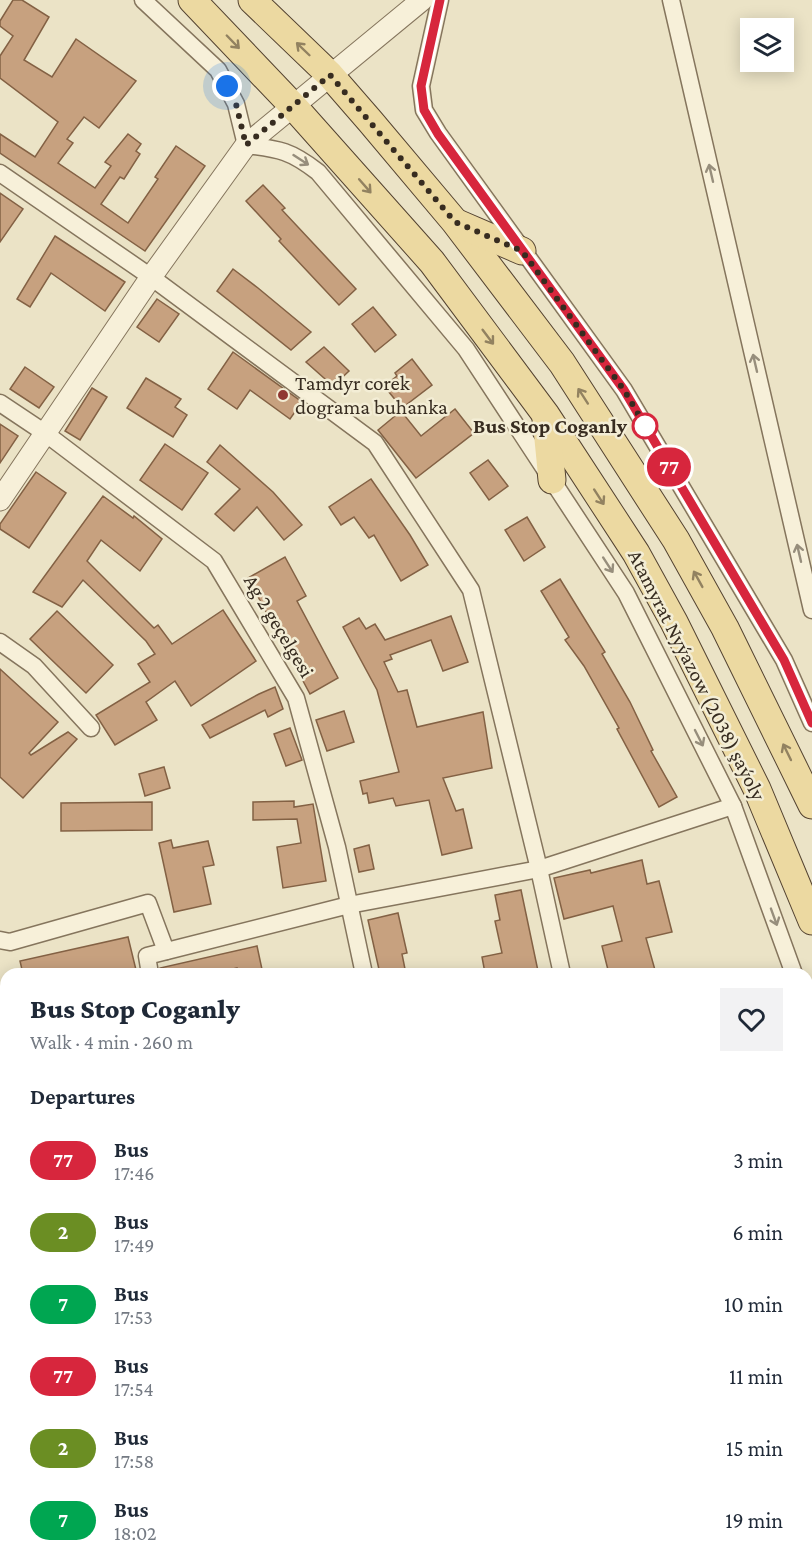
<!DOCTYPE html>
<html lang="en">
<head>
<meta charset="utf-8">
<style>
  :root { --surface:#fff; --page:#f2f2f3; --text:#1f2937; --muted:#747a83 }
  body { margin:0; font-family:"Crimson Pro",serif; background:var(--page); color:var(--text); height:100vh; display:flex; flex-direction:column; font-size:22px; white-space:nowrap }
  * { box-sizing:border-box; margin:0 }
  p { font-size:20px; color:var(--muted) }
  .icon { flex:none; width:33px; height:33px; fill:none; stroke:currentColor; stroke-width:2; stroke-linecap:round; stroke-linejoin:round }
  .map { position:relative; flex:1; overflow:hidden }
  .details { position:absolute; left:0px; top:968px; width:813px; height:602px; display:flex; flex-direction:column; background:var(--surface); border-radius:18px 18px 0 0; box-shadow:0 3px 15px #0003 }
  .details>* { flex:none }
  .badge { padding:0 12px; border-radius:20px; font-size:21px; line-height:39px }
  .buttons { position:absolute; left:740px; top:18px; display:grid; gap:12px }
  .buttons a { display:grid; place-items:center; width:54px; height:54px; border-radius:0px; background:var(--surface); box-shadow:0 3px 15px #0003; font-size:30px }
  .you { position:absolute; width:30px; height:30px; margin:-15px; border:4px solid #fff; border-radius:50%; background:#1a73e8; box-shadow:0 0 0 9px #1a73e833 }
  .map>.badge { position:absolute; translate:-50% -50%; box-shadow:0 0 0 3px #fff }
  h2 { padding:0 30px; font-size:22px; line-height:54px }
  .round { display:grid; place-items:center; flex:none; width:63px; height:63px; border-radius:0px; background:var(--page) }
  .summary { display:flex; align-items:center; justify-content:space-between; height:102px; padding:0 30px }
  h1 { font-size:28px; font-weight:800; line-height:45px }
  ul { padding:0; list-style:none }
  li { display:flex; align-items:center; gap:18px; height:72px; padding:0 30px }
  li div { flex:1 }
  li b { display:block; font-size:22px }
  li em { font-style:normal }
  li .badge { min-width:66px; font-weight:700; text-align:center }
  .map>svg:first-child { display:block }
  .cemetery { fill:#b7be99 }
  .building { fill:#c7a17f; stroke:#836144; stroke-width:1.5 }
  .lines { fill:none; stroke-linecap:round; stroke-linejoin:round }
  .minor-casing { stroke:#85755d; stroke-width:19 }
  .tertiary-casing { stroke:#85755d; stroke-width:23 }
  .primary-casing { stroke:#544331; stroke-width:29 }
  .minor { stroke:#f7f0d9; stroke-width:16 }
  .tertiary { stroke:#f7f0d9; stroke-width:21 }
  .primary { stroke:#ecd9a1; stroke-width:27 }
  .oneway { stroke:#928260 }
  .oneway2 { stroke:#978e7c }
  .line-casing { stroke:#fff; stroke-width:14 }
  .line { stroke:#d7263d; stroke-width:9 }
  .walk { stroke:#372c20; stroke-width:6; stroke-dasharray:0 10.8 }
  .poi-dot { fill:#903731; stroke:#f3edd5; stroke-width:2 }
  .stop-dot { fill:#fff; stroke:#d7263d; stroke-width:3 }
  .labels { text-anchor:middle; stroke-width:5; stroke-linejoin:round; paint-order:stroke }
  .poi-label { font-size:21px; fill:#372c20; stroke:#f3edd5; text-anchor:start }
  .stop-label { font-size:21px; font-weight:bold; fill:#372c20; stroke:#f3edd5; text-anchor:end }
  .street-label { font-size:21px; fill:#372c20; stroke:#f3edd5 }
</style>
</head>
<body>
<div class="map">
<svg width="812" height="1568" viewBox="0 0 812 1568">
  <rect width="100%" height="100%" fill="#ebe3c6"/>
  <!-- cemetery -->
  <polygon class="cemetery" points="0,1154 6,1166 6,1563 94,1563 91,1568 0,1568"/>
  <!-- building -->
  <g class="building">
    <polygon points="13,0 22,0 49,17 24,60 52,77 76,39 136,81 99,128 84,117 67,139 73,143 58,163 95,188 111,166 105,162 128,134 141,144 136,151 140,154 124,179 120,177 101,204 128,223 158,179 155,177 176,146 205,166 145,251 0,153 0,134 35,157 58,122 0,78 0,56 13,36 0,26 0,21"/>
    <polygon points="263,185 285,208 282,210 356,289 339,305 279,241 281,239 246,201"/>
    <polygon points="0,193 23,209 0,242"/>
    <polygon points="55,236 125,282 105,311 51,273 30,307 17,299"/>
    <polygon points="233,269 258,288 311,332 291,350 217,291"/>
    <polygon points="157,299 179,314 159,342 137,327"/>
    <polygon points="373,307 396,335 375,352 352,324"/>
    <polygon points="324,347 349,371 333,386 306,362"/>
    <polygon points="233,352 302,402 290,419 250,390 237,409 208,389"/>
    <polygon points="412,359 432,385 402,408 384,386 397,376 395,373"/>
    <polygon points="25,367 54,387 39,408 10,389"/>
    <polygon points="146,378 181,399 175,407 187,415 173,437 127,408"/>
    <polygon points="92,388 107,397 80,440 65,431"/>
    <polygon points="455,409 474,433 416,478 378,430 401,411 421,436"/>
    <polygon points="0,424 18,436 0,463"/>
    <polygon points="165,444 208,473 182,510 140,480"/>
    <polygon points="220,445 273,492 302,525 284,540 257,507 234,531 215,514 240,489 207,462"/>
    <polygon points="488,460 508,486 489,500 470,473"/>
    <polygon points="36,472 66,493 29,548 0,529 0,524"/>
    <polygon points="371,479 410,535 428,565 401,581 374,535 369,538 354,517 341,525 329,507"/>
    <polygon points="103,496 133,518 134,516 162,539 140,571 101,540 87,561 154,628 158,625 172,644 223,610 256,661 191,706 175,681 146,702 157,720 115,745 96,715 150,682 138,664 155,654 146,641 83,580 62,607 33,592"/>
    <polygon points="527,517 545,547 524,561 505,530"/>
    <polygon points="285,557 306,596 297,601 338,678 310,694 248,578"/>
    <polygon points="560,579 605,652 602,654 630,702 653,750 651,751 677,797 659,807 617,729 619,728 584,666 565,640 569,637 541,591"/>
    <polygon points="57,611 113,665 86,693 30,639"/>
    <polygon points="451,616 468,662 443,671 431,640 390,655 392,659 384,662 398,692 407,690 417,727 483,712 492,768 443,778 456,811 463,809 472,848 442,855 429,800 396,806 393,798 369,803 367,793 363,794 360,781 399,772 377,690 343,627 359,618 366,629 375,624 385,640"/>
    <polygon points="0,669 58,722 29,753 31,755 68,732 77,739 23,798 0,777"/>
    <polygon points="275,687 283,709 268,717 265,710 210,738 202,725 259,694"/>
    <polygon points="344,711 354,742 327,751 316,720"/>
    <polygon points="290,728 302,760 286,766 274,734"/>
    <polygon points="164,767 170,788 145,796 139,774"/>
    <polygon points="294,801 294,807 313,804 326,881 283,888 277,847 301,843 297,819 253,820 253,802"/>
    <polygon points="152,802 152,830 61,831 61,803"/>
    <polygon points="171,840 173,848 208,841 214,865 203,867 211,904 174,912 159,843"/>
    <polygon points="369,845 374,869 359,872 354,849"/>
    <polygon points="642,860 647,884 659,881 672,932 646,938 655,970 642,974 609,974 602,946 622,941 613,906 564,919 554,878 590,870 591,873"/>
    <polygon points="521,890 538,971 528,974 498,974 497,970 485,973 482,957 502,953 495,921 500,920 495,895"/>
    <polygon points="398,913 407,953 402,954 406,974 380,974 368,920"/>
    <polygon points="128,937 137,974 23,974 20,961"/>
    <polygon points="257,946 263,974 238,974 237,968 213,974 160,974 160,968"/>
  </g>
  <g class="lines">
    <!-- minor casing -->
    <g class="minor-casing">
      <g id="minor">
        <path d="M143,0L218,70L236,104L246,145C280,149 291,151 318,172L466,349L626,593L733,806L794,974"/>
        <polyline points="440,0 421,86 424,110 438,133 624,390 784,660 812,723"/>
        <polyline points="671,0 812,610"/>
        <polyline points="0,173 151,277 375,443 471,590 539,869 562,974"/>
        <polyline points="0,403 45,433 214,561 296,698 337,847 364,974"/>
        <polyline points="0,642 34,666 91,728"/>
        <polyline points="0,940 10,942 148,903 166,951"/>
        <polyline points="150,974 147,956 349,905 539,869 733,806"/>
        <polyline points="807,1008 812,1021"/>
        <polyline points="807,1206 812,1205"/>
        <polyline points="807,1452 812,1451"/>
        <polyline points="284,1563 285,1568"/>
        <polyline points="497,1563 499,1568"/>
        <polyline points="691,1563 693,1568"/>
      </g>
    </g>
    <!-- tertiary casing -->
    <g class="tertiary-casing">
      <polyline id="tertiary" points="0,500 151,277 246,145 422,0"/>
    </g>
    <!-- primary casing -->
    <g class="primary-casing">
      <g id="primary">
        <polyline points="192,0 294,107 432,262 546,415 636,553 674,622 757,789 812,921"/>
        <polyline points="252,0 330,75 370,121 455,222 562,363 676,540 725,628 812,805"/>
        <polyline points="457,223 522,251"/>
        <polyline points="546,419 552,480"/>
      </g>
    </g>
    <!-- minor -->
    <use href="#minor" class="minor"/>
    <!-- tertiary -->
    <use href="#tertiary" class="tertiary"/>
    <!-- primary -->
    <use href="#primary" class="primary"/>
  </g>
  <!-- one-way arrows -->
  <defs><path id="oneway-shaft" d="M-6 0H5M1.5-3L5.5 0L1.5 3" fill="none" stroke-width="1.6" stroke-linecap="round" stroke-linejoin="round" transform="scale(1.5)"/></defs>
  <g class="oneway">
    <use href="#oneway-shaft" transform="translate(233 42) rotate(46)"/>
    <use href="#oneway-shaft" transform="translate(303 49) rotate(-136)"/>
    <use href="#oneway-shaft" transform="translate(365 186) rotate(49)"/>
    <use href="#oneway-shaft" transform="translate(488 337) rotate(53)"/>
    <use href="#oneway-shaft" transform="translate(583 396) rotate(-123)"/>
    <use href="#oneway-shaft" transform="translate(599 497) rotate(57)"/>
    <use href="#oneway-shaft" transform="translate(698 579) rotate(-119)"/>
    <use href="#oneway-shaft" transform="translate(787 752) rotate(-116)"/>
  </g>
  <g class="oneway2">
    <use href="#oneway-shaft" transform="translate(301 160) rotate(33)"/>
    <use href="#oneway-shaft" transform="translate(711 173) rotate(-103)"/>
    <use href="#oneway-shaft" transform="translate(755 363) rotate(-103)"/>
    <use href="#oneway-shaft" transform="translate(799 553) rotate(-103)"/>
    <use href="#oneway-shaft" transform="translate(608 565) rotate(57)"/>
    <use href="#oneway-shaft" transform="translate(699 738) rotate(63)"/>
    <use href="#oneway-shaft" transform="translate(774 917) rotate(70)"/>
  </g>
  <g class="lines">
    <!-- line casing -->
    <g class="line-casing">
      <polyline id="line" points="440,0 421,86 424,110 438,134 624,390 784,660 812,723"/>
    </g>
    <!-- line -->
    <use href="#line" class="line"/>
    <!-- walk -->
    <polyline class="walk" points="227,86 236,104 246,145 330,75 455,222 522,251 624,390 647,429 645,426"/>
  </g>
  <!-- markers -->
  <circle class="poi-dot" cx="283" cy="395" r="6"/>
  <circle class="stop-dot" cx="645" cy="426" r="12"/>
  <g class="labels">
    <!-- poi labels -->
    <g class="poi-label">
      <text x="295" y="390">Tamdyr corek<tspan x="295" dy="24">dograma buhanka</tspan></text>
    </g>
    <!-- stop labels -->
    <g class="stop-label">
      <text x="627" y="433">Bus Stop Coganly</text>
    </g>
    <!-- street labels -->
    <g class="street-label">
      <text transform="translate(279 626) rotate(59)" y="7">Ag 2 geçelgesi</text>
      <text transform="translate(697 675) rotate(63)" y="7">Atamyrat Nyýazow (2038) şaýoly</text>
    </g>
  </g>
</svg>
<div class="buttons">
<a><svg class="icon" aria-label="layers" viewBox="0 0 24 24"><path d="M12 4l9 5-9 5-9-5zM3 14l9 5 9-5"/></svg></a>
</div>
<div class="you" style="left:227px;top:86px"></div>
<b class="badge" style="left:669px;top:467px;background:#d7263d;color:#fff">77</b>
<section class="details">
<div class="summary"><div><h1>Bus Stop Coganly</h1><p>Walk · 4 min · 260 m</p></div><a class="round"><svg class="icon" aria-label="heart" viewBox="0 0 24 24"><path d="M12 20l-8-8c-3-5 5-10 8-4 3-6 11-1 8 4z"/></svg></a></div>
<h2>Departures</h2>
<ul>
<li><span class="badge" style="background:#d7263d;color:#fff">77</span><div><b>Bus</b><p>17:46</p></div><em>3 min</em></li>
<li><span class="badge" style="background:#6b8e23;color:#fff">2</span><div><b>Bus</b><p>17:49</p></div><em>6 min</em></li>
<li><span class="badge" style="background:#00a651;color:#fff">7</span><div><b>Bus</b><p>17:53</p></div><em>10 min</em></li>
<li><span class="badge" style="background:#d7263d;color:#fff">77</span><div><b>Bus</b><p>17:54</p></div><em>11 min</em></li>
<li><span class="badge" style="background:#6b8e23;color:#fff">2</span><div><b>Bus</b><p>17:58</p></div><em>15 min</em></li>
<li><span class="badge" style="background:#00a651;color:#fff">7</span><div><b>Bus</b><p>18:02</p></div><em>19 min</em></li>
</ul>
</section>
</div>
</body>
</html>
